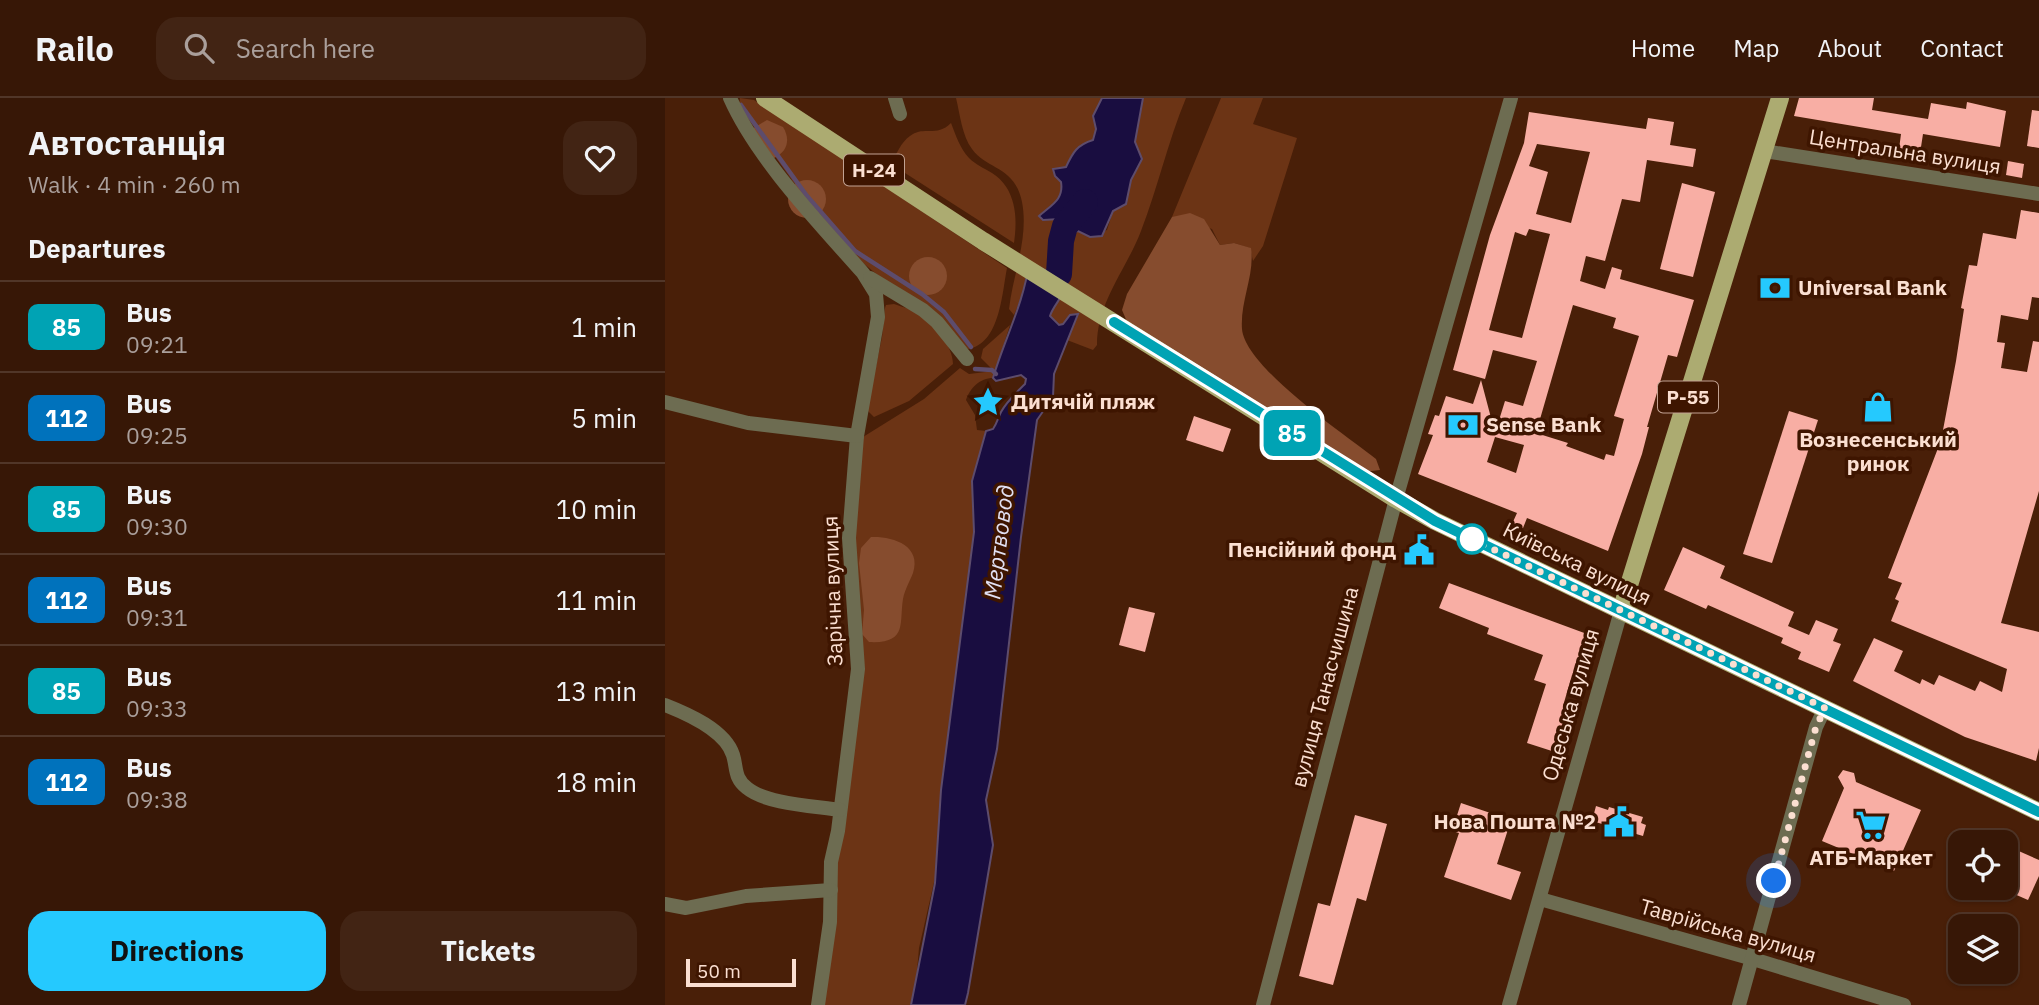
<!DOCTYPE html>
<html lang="en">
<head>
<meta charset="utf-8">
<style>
  :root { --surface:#371706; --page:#422414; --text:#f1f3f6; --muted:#aa9f9b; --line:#513628; --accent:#25c9fe }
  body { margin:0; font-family:"IBM Plex Sans",sans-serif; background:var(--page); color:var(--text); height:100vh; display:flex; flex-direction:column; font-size:26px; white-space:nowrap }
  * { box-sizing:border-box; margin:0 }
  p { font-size:23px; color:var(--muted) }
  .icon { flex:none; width:38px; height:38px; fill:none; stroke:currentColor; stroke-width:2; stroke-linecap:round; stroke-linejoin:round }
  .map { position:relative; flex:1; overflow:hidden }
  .panel { display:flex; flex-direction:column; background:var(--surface); width:665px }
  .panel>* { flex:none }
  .badge { padding:0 14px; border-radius:10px; font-size:24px; line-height:46px }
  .controls { position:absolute; left:1283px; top:732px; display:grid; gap:14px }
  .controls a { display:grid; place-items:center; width:70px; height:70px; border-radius:14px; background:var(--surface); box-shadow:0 2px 5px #0004,0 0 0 2px var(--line); font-size:35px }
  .scale { position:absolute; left:21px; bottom:18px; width:110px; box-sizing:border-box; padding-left:7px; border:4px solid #fbdfd1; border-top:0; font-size:19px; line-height:24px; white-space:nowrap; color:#fbdfd1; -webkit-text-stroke:5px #3e1500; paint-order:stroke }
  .you { position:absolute; width:35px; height:35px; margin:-18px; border:5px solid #fff; border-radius:50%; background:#1a73e8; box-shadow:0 0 0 10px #1a73e833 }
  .map>.badge { position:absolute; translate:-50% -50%; box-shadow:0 0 0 4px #fff }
  h2 { padding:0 28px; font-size:26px; line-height:63px }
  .round { display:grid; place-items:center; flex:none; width:74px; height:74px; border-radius:21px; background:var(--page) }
  .summary { display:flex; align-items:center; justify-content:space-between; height:119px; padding:0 28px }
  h1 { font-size:33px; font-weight:700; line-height:52px }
  .action { display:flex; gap:14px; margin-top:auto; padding:14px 28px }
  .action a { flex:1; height:80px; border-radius:21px; background:var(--accent); color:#111; font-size:28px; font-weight:700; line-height:80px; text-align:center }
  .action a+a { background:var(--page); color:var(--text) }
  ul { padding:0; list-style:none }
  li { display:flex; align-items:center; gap:21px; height:91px; padding:0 28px; border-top:2px solid var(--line) }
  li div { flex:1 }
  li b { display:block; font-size:26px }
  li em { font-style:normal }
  li .badge { min-width:77px; font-weight:700; text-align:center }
  header { display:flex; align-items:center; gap:42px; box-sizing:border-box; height:98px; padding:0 35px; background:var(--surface); border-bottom:2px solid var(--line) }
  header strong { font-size:33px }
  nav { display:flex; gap:38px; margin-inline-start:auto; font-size:24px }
  .search { width:490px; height:63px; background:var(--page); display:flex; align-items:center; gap:18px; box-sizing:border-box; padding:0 24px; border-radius:21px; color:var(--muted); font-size:26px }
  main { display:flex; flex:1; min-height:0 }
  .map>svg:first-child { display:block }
  .green { fill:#6c3415 }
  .forest { fill:#864c2e }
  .water { fill:#190d40; stroke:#5d4c6c; stroke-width:2 }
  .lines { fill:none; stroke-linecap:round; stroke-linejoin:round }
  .stream { stroke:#5d4c6c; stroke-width:4.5 }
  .river { stroke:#190d40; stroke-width:26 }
  .building { fill:#f8aea4; fill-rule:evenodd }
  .minor { stroke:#6d6c51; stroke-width:14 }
  .primary { stroke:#acab71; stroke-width:18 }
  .line-casing { stroke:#fff; stroke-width:16 }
  .line { stroke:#00a3b4; stroke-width:10 }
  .walk { stroke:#fbdfd1; stroke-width:7; stroke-dasharray:0 12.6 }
  .stop-dot { fill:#fff; stroke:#00a3b4; stroke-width:3.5 }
  .labels { text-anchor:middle; stroke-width:7; stroke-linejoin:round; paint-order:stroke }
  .shield { fill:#3e1500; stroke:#c2a292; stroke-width:2 }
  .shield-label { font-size:19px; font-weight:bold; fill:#fbdfd1 }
  .street-label { font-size:21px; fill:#fbdfd1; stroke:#3e1500 }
  .poi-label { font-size:21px; font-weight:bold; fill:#fbdfd1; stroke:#3e1500; text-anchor:start }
  .water-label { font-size:23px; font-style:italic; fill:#e1e0f2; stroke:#3e1500 }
</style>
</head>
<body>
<header>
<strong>Railo</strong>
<div class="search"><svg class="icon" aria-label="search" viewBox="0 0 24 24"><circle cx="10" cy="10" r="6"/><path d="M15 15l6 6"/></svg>Search here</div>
<nav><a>Home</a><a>Map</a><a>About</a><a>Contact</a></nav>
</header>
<main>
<section class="panel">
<div class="summary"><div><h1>Автостанція</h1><p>Walk · 4 min · 260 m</p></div><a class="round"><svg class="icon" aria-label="heart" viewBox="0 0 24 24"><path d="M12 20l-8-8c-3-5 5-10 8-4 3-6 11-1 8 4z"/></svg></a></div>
<h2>Departures</h2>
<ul>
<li><span class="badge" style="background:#00a3b4;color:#fff">85</span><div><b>Bus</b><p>09:21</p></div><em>1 min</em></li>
<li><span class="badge" style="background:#0072bc;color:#fff">112</span><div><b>Bus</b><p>09:25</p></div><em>5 min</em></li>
<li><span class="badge" style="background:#00a3b4;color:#fff">85</span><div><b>Bus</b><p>09:30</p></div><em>10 min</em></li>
<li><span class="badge" style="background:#0072bc;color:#fff">112</span><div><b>Bus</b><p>09:31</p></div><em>11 min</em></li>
<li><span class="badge" style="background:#00a3b4;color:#fff">85</span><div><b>Bus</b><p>09:33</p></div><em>13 min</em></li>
<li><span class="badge" style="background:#0072bc;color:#fff">112</span><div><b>Bus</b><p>09:38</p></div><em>18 min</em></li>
</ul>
<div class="action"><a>Directions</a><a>Tickets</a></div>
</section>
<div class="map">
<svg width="1374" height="907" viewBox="0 0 1374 907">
  <rect width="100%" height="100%" fill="#491f08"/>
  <!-- green -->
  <g class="green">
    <path d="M75,0L89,2L342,170C337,195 335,246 303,251L198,165L141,102L74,8Z"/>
    <path d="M291,0H437L428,18L431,31L428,42C410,48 402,61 398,80C396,88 399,95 393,103C390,107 384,110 380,113L378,122L395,121L399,125L393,167L382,173L364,166L362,186L349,217L344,211C348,176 364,140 357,104C350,68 322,72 307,51C297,38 295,16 291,0Z"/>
    <path d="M478,0H521C503,43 493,89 476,133C461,172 432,204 432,247L428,252L402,242L412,217L401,221L399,226L394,227L385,218C388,205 402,193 403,181C404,165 393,151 403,136L413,133L425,139L442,132L448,113L461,105L466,82L477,61L470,44Z"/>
    <polygon points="556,0 598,0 588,26 632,40 598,148 588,163 585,150 569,145 555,147 547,131 507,119"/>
    <path d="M286,25C291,38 295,50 304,60C311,67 319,70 327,75C351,90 353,120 349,145L226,66C231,57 236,44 245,38C259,27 271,40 286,25Z"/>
    <path d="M229,206C237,209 248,211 255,216C270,224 288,249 288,266L244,303L209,319L202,312L217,239L220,210L221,207Z"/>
    <path d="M345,227L328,280C315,280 305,290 301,302L310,317L312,332L321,333L307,383L309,434L276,692L272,771L254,850L249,907H152L196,574L189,444L198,339L259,301L295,270L304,276L329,273L316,260L318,251Z"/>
  </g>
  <!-- forest -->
  <g class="forest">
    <path d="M102,22L118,29C126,42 122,54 109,60L87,31Z"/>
    <circle cx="142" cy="101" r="19"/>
    <path d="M525,115L539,121L555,147L569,145L586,150C590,177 575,203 577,231C580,269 679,336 711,361L715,372L697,374L463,226L457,212L462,196L507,119Z"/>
    <circle cx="263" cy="178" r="19"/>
    <path d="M206,439C227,438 257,447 248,475C245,483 240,491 238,501C234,525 243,546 204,544L197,536L199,512L194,465L196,450Z"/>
  </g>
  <!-- water -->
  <path class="water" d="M437,0H478L470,44L477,61L466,82L461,106L448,113L437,138L425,139L413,133L403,136C393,151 404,166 403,181C402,195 388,207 385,218L394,227L398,226L405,217L413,216L389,276L388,299L372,322L356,439L332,651L321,702L328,747L303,895L300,907H246L270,785L276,692L309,434L307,383L321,333L328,331C332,325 333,320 336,314C342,303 351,295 360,286L361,281L356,277L331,283L328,280C339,242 359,205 364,165L382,173L389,171L394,163L399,125L395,121L378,122L374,118C386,107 399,102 396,84L390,78L388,71L401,69C408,54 412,47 428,42L431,31L428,18Z"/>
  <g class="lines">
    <!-- stream -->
    <g class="stream">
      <polyline points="76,7 142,98 190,153 257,196 279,214 306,249"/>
      <polyline points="310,271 327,272 331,276"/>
    </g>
    <!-- river -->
    <polyline class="river" points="394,176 396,143 400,128 420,104"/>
  </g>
  <!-- building -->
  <g class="building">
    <polygon points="1134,0 1209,0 1207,12 1263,21 1266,5 1301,11 1302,4 1341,13 1335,49 1258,36 1254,62 1233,59 1236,36 1129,18"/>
    <polygon points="1367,12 1374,13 1374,50 1362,48"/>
    <path d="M864,14L981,31L983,20L1009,24L1005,47L1031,51L1028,69L982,62L975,104L957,101L940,163L921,158L915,183L940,191L947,169L957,172L955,181L1029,202L1012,259L1003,257L982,329H984L977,356L943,453L862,420L858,430L847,426L852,415L753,376L768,337L763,336L770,317L774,318L781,298L808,306L816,282L830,335L840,303L858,308L872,263L828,252L820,281L788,272L825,137L859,45ZM872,46L925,54L906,125L871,116L883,74L864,68ZM864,131L885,136L857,240L824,232L850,134L861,138ZM908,207L951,220L948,230L974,238L949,318L959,321L949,358L941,356L939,362L901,348L903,345L871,335ZM830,339L859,347L851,375L822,364Z"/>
    <polygon points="1343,63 1359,66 1357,80 1341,77"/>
    <polygon points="1017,85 1050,94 1028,179 995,171"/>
    <polygon points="1356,112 1374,115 1374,200 1367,199 1363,222 1336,217 1332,244 1340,245 1336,270 1362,274 1368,243 1374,244 1374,393 1336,525 1374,534 1374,650 1371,663 1300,639 1188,583 1209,540 1238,553 1229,573 1255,586 1257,581 1269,587 1274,577 1310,593 1315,583 1337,594 1342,571 1226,523 1234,503 1230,501 1237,485 1223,480 1280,332 1278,332 1291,263 1299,211 1296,210 1304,167 1312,168 1318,135 1351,141"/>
    <polygon points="1124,313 1153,322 1107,465 1078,456"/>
    <polygon points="529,318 566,331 558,354 521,342"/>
    <polygon points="1018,449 1060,468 1055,480 1129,514 1123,528 1144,537 1151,522 1173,531 1168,543 1176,546 1164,574 1133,561 1136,554 1116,545 1118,540 1043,507 1041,511 999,492"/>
    <polygon points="784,485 922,536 913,561 923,570 919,581 907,577 898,608 905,610 890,654 862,645 881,586 869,582 878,557 822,536 824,530 774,510"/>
    <polygon points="464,509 490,515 480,554 454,547"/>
    <polygon points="1178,672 1189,675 1191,684 1256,712 1229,773 1157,743 1179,690 1173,679"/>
    <polygon points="796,705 846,722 832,766 856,774 846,802 779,779 794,735 787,733"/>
    <polygon points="931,708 943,712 944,709 978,719 976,725 981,727 978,738 927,723"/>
    <polygon points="690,717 722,726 701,803 692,800 668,887 634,878 653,805 665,808"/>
    <polygon points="1340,747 1374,762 1374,778 1363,802 1340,792"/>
  </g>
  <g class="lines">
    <!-- minor -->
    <g class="minor">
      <path d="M65,0C92,61 154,125 198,175L211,196L213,219L192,338L184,440L193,571L173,733L166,764L165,824L153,907"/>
      <polyline points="230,0 235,16"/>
      <polyline points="1099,53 1374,96"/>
      <polyline points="205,180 258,212 272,224 302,261"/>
      <polyline points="0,304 83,325 192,338"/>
      <path d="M0,607C23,616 60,632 68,657C72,670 69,680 82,690C101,706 150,708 175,712"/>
      <polyline points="875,801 1088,861 1239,907"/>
      <polyline points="0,806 21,810 81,798 166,792"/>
      <polyline points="598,907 731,401 846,0"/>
      <polyline points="844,907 956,513"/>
      <polyline points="1074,907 1151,629 1160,610"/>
    </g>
    <!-- primary -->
    <g class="primary">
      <polyline points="100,0 318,143 731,401 770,423 1374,714"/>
      <polyline points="956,513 1115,0"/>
    </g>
  </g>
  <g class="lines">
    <!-- line casing -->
    <g class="line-casing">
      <polyline id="line" points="449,224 770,423 1374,714"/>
    </g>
    <!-- line -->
    <use href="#line" class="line"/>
    <!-- walk -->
    <polyline class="walk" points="807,441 1160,610 1151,629 1109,783"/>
  </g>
  <!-- icons -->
  <defs>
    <g id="bank-bare" transform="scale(2.415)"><path d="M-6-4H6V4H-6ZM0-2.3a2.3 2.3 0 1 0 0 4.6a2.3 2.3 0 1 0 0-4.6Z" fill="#25c9fe" stroke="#3e1500" stroke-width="2.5" paint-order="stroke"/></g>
    <g id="sight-bare" transform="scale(2.415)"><path d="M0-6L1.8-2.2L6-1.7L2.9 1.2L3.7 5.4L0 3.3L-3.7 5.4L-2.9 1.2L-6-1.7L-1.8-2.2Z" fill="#25c9fe" stroke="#3e1500" stroke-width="2.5" paint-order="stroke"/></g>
    <g id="shop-bare" transform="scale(2.415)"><path d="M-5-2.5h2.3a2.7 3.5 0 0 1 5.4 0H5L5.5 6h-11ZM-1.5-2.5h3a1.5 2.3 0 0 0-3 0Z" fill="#25c9fe" stroke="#3e1500" stroke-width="2.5" paint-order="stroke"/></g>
    <g id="civic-bare" transform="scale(2.415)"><path d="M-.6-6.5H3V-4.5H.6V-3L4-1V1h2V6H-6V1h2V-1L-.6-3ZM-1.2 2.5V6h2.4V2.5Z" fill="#25c9fe" stroke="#3e1500" stroke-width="2.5" paint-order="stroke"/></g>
    <g id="supermarket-bare" transform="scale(2.415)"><path d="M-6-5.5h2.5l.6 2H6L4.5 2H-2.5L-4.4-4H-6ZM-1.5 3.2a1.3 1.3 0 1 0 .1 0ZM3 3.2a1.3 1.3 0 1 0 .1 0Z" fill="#25c9fe" stroke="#3e1500" stroke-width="2.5" paint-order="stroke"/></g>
  </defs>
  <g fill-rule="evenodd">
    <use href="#bank-bare" x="1110" y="190"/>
    <use href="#sight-bare" x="323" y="304"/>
    <use href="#shop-bare" x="1213" y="309"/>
    <use href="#bank-bare" x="798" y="327"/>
    <use href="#civic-bare" x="754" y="452"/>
    <use href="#civic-bare" x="954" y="724"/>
    <use href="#supermarket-bare" x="1206" y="727"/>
  </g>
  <!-- markers -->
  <circle class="stop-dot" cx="807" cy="441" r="14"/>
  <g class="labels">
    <!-- shield labels -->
    <g class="shield">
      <rect x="179" y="56.5" width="60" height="31" rx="5"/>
      <rect x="993" y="283.5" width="60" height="31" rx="5"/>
    </g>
    <g class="shield-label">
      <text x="209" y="79">Н-24</text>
      <text x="1023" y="306">Р-55</text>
    </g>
    <!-- street labels -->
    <g class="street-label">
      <text transform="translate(1240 54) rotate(9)" y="7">Центральна вулиця</text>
      <text transform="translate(912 466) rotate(26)" y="7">Київська вулиця</text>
      <text transform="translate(168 493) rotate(-92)" y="7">Зарічна вулиця</text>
      <text transform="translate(660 589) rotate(-75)" y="7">вулиця Танасчишина</text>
      <text transform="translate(906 607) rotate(-74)" y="7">Одеська вулиця</text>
      <text transform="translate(1063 833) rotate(16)" y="7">Таврійська вулиця</text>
    </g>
    <!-- poi labels -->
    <g class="poi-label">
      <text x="1133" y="197">Universal Bank</text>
      <text x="346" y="311">Дитячій пляж</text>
      <text x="821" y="334">Sense Bank</text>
      <text x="1213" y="349" text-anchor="middle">Вознесенський<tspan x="1213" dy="24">ринок</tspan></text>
      <text x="731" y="459" text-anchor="end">Пенсійний фонд</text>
      <text x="931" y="731" text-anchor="end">Нова Пошта №2</text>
      <text x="1206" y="767" text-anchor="middle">АТБ-Маркет</text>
    </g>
    <!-- water labels -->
    <g class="water-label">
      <text transform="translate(334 444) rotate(-83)" y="8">Мертвовод</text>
    </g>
  </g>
</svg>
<div class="controls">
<a><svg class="icon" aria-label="locate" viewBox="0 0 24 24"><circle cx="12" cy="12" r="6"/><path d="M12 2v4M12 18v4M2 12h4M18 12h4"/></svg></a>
<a><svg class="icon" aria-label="layers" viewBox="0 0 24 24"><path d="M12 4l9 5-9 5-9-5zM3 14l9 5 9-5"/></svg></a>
</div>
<div class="scale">50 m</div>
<div class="you" style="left:1109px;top:783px"></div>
<b class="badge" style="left:627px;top:335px;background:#00a3b4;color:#fff">85</b>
</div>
</main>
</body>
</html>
